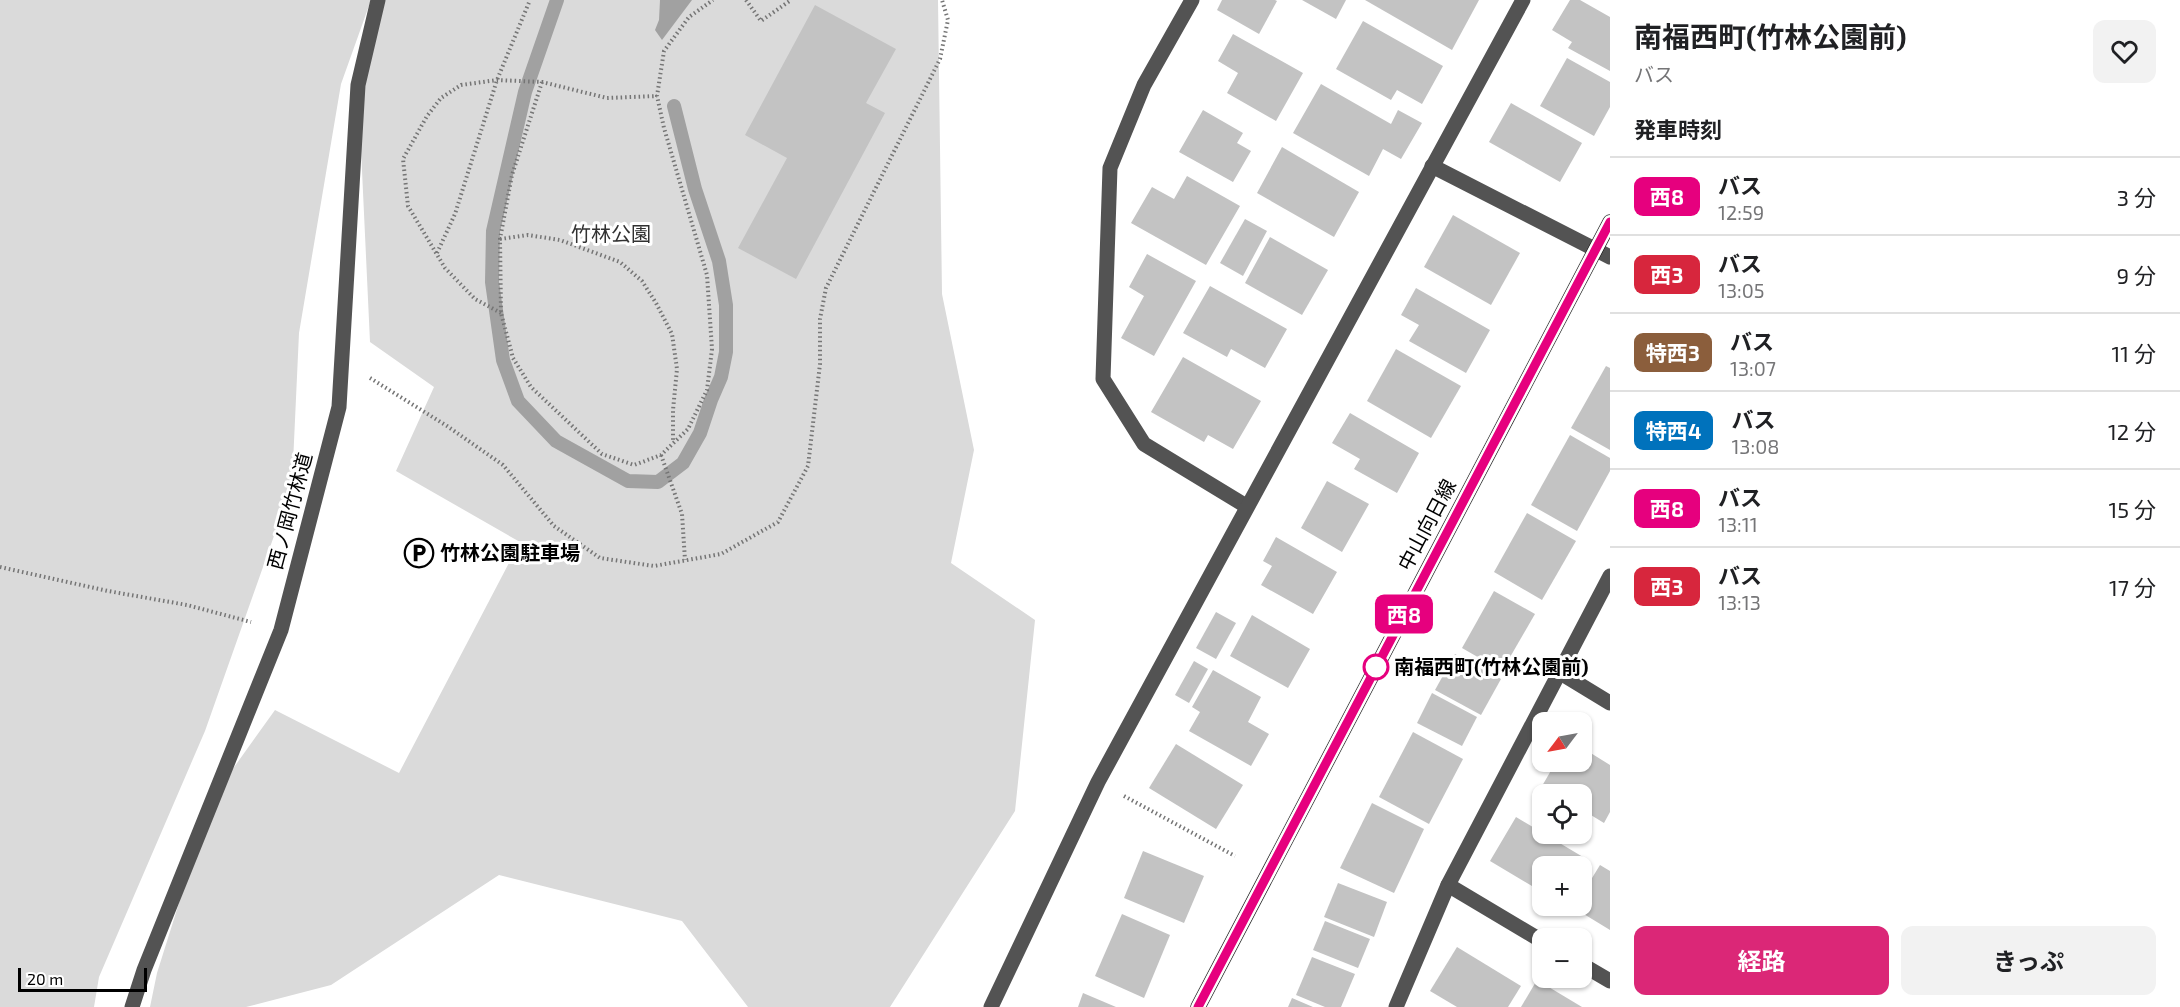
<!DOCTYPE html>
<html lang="ja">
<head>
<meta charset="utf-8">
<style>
  :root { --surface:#fff; --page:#f2f2f2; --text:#202124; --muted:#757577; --line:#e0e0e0; --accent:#db2777 }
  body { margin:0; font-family:"Exo 2","Noto Sans JP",sans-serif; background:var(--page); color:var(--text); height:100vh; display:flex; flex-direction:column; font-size:22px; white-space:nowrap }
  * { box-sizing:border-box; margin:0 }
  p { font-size:20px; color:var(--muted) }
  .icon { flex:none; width:33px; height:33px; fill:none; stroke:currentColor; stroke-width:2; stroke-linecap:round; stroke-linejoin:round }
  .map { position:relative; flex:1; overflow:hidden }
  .sheet { display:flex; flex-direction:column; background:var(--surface); width:570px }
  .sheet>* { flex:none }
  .badge { padding:0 12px; border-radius:9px; font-size:21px; line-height:39px }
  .needle { width:39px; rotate:238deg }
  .buttons { position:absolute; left:1532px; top:712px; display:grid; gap:12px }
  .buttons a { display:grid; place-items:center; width:60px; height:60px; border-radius:12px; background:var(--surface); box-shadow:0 2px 4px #0004; font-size:30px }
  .scale { position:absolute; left:18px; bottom:15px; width:129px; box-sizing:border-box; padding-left:6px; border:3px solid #000; border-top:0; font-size:16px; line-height:21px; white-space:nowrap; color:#000; -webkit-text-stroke:4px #fff; paint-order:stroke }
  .map>.badge { position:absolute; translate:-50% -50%; box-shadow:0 0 0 3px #fff }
  h2 { padding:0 24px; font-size:22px; line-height:54px }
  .round { display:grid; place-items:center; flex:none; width:63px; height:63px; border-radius:12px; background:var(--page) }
  .summary { display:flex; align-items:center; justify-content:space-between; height:102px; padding:0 24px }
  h1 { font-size:28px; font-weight:700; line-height:45px }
  .button { display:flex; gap:12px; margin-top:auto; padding:12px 24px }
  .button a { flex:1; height:69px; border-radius:12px; background:var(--accent); color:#fff; font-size:24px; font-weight:700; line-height:69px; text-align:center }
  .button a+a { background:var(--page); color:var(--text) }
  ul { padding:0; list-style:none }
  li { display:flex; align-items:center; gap:18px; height:78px; padding:0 24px; border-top:2px solid var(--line) }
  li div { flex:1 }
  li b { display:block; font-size:22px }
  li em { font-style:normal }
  li .badge { min-width:66px; font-weight:700; text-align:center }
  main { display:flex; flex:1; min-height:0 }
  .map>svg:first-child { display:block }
  .green { fill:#dadada }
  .water { fill:#a1a1a1 }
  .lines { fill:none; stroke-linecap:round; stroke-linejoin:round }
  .stream { stroke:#a1a1a1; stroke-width:14 }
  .building { fill:#c3c3c3 }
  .major-casing { stroke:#dbdbdb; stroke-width:16 }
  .path { stroke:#757575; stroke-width:4; stroke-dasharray:1.5 3; stroke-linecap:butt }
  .minor { stroke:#535353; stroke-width:15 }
  .major { stroke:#000; stroke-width:15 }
  .line-casing { stroke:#fff; stroke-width:14 }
  .line { stroke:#e6007e; stroke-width:9 }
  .stop-dot { fill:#fff; stroke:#e6007e; stroke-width:3 }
  .labels { text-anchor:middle; stroke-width:6; stroke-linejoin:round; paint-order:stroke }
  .park-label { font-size:20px; fill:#313131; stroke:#fff }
  .street-label { font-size:20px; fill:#000; stroke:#fff }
  .poi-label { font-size:20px; font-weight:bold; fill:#000; stroke:#fff; text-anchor:start }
  .stop-label { font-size:20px; font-weight:bold; fill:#000; stroke:#fff; text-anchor:start }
</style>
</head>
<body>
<main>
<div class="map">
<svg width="1610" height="1007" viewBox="0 0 1610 1007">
  <rect width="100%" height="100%" fill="#fff"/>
  <!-- green -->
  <g class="green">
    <polygon points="0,0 371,0 341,84 299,333 292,485 205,731 99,977 94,1007 0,1007"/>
    <polygon points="378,0 938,0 942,294 974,450 951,563 1035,620 1015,811 890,1007 748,1007 682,921 499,875 331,985 246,1007 150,1007 157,973 212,798 275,710 399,773 520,542 396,471 434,387 370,342 358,85"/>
  </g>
  <!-- water -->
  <polygon class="water" points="660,0 692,0 662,40 655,30 659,20"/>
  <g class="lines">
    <!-- stream -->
    <polyline class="stream" points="557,0 525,92 493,231 492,282 503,360 518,401 556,441 628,481 658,482 683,463 700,433 711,400 721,377 726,352 726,305 719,261 695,189 674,106"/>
  </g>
  <!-- building -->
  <g class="building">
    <polygon points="1222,0 1275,0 1277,1 1259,34 1217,10"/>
    <polygon points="1302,0 1346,0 1336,19"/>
    <polygon points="1365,0 1479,0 1452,50"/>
    <polygon points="1570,0 1580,0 1610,17 1610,71 1568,48 1572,42 1552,30"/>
    <polygon points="815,5 896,49 866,103 885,113 796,279 738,248 787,158 745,135"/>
    <polygon points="1363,21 1443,66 1422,104 1397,90 1391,100 1336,69"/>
    <polygon points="1233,34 1303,73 1276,121 1227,93 1238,73 1218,61"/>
    <polygon points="1567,58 1610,82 1610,107 1594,136 1540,106"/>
    <polygon points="1321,84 1391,124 1398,110 1422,123 1401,159 1383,149 1369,176 1293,133"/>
    <polygon points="1511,103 1582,143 1560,182 1489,142"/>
    <polygon points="1203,110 1243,133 1237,143 1251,151 1233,182 1179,152"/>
    <polygon points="1282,147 1359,192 1334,237 1257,193"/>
    <polygon points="1187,176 1240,206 1206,265 1131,223 1152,187 1174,199"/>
    <polygon points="1453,215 1520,253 1491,305 1424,267"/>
    <polygon points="1245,219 1267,231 1243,276 1220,263"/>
    <polygon points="1270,237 1328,270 1302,315 1245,283"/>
    <polygon points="1147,254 1196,281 1154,356 1121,338 1144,296 1129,287"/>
    <polygon points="1210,286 1287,329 1265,368 1231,349 1227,357 1183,333"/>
    <polygon points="1416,288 1490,330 1466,373 1409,341 1419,325 1401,315"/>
    <polygon points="1396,349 1461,386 1431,438 1367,401"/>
    <polygon points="1183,357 1261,401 1233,449 1208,435 1204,442 1151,412"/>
    <polygon points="1606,366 1610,368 1610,450 1571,428"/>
    <polygon points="1350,413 1419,453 1397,493 1354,469 1360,459 1332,443"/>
    <polygon points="1570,435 1610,458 1610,471 1577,531 1531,505"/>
    <polygon points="1327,481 1369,504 1342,552 1301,528"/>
    <polygon points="1527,513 1576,541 1542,600 1494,572"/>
    <polygon points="1276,537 1337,572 1313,614 1261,585 1272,566 1263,561"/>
    <polygon points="1494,591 1535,614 1502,671 1462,648"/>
    <polygon points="1216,612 1236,623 1216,659 1196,648"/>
    <polygon points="1252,615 1310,649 1288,688 1230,656"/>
    <polygon points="1455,654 1501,679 1481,715 1435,690"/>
    <polygon points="1194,661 1208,669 1189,703 1175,695"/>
    <polygon points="1213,670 1261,697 1248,722 1269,734 1251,766 1189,731 1200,712 1192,707"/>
    <polygon points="1432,693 1477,717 1462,746 1417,723"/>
    <polygon points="1413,732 1463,759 1429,824 1379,797"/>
    <polygon points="1176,744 1243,785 1216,829 1149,788"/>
    <polygon points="1581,747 1610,765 1610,812 1604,823 1581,809 1581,795 1557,795 1542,786 1556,762 1581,762"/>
    <polygon points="1372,803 1424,829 1394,893 1340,868"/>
    <polygon points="1516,817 1583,857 1577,867 1542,867 1542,892 1490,861"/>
    <polygon points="1143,851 1204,876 1184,923 1124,898"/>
    <polygon points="1600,865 1610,871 1610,930 1574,908 1575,906 1581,906 1581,896"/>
    <polygon points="1338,883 1387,902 1374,937 1324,917"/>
    <polygon points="1122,914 1170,935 1144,998 1095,976"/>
    <polygon points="1325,921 1370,939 1358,968 1313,950"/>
    <polygon points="1457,947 1521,986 1508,1007 1457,1007 1430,991"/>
    <polygon points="1312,957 1355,974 1341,1007 1325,1007 1296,995"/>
    <polygon points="1537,980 1582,1007 1521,1007"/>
    <polygon points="1083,993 1116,1007 1078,1007"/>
    <polygon points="1292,998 1313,1007 1288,1007"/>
  </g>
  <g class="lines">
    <!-- major casing -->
    <g class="major-casing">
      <polyline id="major" points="1198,1007 1610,222"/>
    </g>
    <!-- path -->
    <g class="path">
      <polyline points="746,0 761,21 791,0"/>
      <polyline points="542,82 512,175 500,239 501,313 513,358 531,387 602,454 634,465 661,455 688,429 707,390 712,349 707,275 664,128 657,96 664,51 689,17 713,0"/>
      <polyline points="500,239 528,235 560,240 620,262 642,281 656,303 672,334 677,369 673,410 673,442"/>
      <polyline points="437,253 455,214 497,80 530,0"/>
      <polyline points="501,313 475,299 445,268 408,206 403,159 427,116 441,98 461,85 497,80 542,82 607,98 657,96"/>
      <polyline points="370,378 447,426 503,465 554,526 600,558 654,566 721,554 778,522 808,466 820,364 820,319 826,288 940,59 948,20 942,0"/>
      <polyline points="661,455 682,514 685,560"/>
      <polyline points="0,567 108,591 187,605 251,622"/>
      <polyline points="1124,796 1235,856"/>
    </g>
    <!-- minor -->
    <g class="minor">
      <polyline points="1192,0 1144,85 1110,168 1103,379 1144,444 1246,506"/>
      <polyline points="1432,166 1610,257"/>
      <polyline points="1559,672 1610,703"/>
      <polyline points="1448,885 1542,941"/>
      <polyline points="1581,964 1610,981"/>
      <polyline points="132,1007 144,970 281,630 339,407 358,85 378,0"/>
      <polyline points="991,1007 1098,782 1523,0"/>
      <polyline points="1396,1007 1448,885 1610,576"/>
    </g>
    <!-- major -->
    <use href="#major" class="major"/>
  </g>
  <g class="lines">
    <!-- line casing -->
    <g class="line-casing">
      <polyline id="line" points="1198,1007 1610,222"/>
    </g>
    <!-- line -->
    <use href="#line" class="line"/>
  </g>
  <!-- icons -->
  <defs>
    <g id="parking-ring" transform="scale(1.5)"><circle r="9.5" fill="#fff" stroke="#000" stroke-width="1.5"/><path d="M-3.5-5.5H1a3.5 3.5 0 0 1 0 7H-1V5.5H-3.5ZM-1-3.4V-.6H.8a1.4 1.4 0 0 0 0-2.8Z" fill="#000"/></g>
  </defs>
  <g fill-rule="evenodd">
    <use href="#parking-ring" x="419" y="553"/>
  </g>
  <!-- markers -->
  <circle class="stop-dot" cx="1376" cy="667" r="12"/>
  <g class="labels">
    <!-- park labels -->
    <g class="park-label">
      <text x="611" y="241">竹林公園</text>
    </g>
    <!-- street labels -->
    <g class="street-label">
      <text transform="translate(290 511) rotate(-75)" y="7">西ノ岡竹林道</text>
      <text transform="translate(1427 525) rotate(-62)" y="7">中山向日線</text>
    </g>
    <!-- poi labels -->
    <g class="poi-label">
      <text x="440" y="560">竹林公園駐車場</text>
    </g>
    <!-- stop labels -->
    <g class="stop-label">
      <text x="1394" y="674">南福西町(竹林公園前)</text>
    </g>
  </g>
</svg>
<div class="buttons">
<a><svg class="needle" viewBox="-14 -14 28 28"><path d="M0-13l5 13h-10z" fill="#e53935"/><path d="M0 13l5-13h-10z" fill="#757577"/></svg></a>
<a><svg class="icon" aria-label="locate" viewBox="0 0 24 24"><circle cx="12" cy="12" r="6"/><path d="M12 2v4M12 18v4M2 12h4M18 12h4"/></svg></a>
<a>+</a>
<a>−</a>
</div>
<div class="scale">20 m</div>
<b class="badge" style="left:1404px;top:614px;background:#e6007e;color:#fff">西8</b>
</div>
<section class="sheet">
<div class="summary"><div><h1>南福西町(竹林公園前)</h1><p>バス</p></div><a class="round"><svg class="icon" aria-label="heart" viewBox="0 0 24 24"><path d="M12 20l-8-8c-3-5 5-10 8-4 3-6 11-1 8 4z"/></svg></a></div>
<h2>発車時刻</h2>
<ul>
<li><span class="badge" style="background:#e6007e;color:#fff">西8</span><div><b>バス</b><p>12:59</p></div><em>3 分</em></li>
<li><span class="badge" style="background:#d7263d;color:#fff">西3</span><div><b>バス</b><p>13:05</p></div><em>9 分</em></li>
<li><span class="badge" style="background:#8b5e3c;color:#fff">特西3</span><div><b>バス</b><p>13:07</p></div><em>11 分</em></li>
<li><span class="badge" style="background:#0072bc;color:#fff">特西4</span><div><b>バス</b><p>13:08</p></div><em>12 分</em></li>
<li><span class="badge" style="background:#e6007e;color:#fff">西8</span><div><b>バス</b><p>13:11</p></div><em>15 分</em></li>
<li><span class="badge" style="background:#d7263d;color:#fff">西3</span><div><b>バス</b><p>13:13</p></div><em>17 分</em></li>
</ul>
<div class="button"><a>経路</a><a>きっぷ</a></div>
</section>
</main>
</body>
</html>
